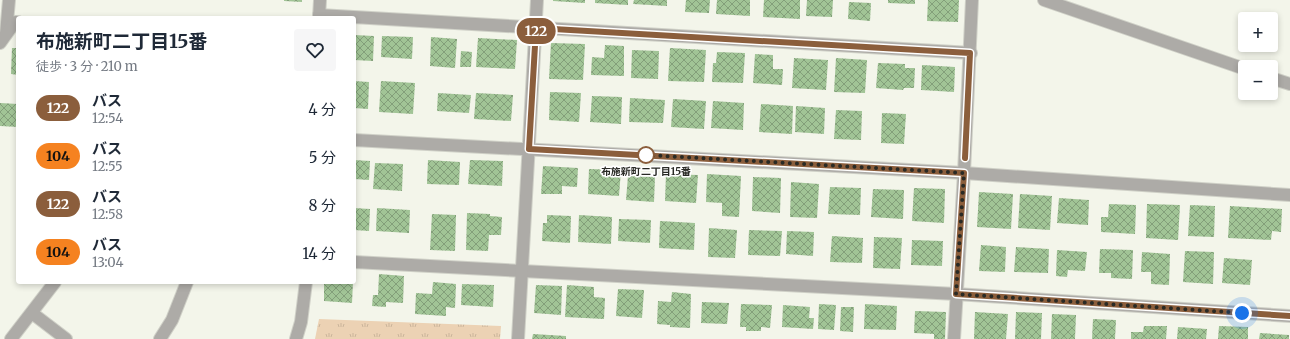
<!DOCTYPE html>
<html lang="ja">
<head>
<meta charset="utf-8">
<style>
  :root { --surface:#fff; --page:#f6f6f7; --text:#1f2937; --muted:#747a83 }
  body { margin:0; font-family:Merriweather,"Noto Sans JP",serif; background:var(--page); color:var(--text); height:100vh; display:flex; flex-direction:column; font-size:15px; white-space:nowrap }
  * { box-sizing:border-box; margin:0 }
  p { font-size:13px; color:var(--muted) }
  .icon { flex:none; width:22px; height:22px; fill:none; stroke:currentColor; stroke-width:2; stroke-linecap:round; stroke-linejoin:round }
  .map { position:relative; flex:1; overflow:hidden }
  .panel { position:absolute; left:16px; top:16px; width:340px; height:268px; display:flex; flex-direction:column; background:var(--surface); border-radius:4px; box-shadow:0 2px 6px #0003 }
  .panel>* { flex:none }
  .badge { padding:0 8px; border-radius:13px; font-size:14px; line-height:26px }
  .tools { position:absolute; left:1238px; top:12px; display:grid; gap:8px }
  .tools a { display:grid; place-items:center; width:40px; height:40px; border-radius:4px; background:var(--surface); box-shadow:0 2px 6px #0003; font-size:20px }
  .you { position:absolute; width:20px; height:20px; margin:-10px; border:3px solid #fff; border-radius:50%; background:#1a73e8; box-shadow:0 0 0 6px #1a73e833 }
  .map>.badge { position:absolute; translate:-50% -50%; box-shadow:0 0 0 2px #fff }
  .round { display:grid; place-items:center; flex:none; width:42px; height:42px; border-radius:4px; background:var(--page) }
  .headline { display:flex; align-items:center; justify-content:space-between; height:68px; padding:0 20px }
  h1 { font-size:19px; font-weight:700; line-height:30px }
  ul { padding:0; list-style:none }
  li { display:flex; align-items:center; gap:12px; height:48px; padding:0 20px }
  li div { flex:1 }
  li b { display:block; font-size:15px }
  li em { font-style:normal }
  li .badge { min-width:44px; font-weight:700; text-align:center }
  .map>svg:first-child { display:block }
  .park { fill:url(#park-tufts) }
  .building { fill:url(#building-cross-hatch) }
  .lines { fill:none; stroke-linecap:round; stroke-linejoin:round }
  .street-casing { stroke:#cfd0c7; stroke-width:14 }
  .street { stroke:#adaba7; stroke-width:12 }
  .line-casing { stroke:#fff; stroke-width:9 }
  .line { stroke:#8b5e3c; stroke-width:6 }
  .walk { stroke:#292a25; stroke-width:4; stroke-dasharray:0 7.2 }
  .stop-dot { fill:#fff; stroke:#8b5e3c; stroke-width:2 }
  .labels { text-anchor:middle; stroke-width:3; stroke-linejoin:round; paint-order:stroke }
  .stop-label { font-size:10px; font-weight:bold; fill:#292a25; stroke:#fff }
</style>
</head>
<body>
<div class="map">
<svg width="1290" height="339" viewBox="0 0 1290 339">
  <defs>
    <pattern id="park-tufts" width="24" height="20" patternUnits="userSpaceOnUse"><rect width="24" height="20" fill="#ecd2b4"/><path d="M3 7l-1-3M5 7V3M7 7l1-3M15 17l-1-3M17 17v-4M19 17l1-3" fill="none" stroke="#cab49b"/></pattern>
    <pattern id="building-cross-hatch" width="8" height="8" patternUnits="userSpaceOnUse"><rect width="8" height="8" fill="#a1c496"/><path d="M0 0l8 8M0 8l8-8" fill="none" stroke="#839f7a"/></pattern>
  </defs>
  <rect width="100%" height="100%" fill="#f3f5ea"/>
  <!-- park -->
  <polygon class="park" points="319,319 501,326 500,339 315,339"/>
  <!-- building -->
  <g class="building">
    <polygon points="284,0 302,0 302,2 284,1"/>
    <polygon points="553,0 585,0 585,3 553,1"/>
    <polygon points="595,0 628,0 628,5 595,3"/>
    <polygon points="634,0 667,0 667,6 633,4"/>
    <polygon points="686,0 710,0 709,13 685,12"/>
    <polygon points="717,0 750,0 750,16 716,14"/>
    <polygon points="764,0 800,0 800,19 763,17"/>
    <polygon points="807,0 833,0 832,17 806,16"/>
    <polygon points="888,0 915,0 915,4 888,3"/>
    <polygon points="928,0 959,0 958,22 927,21"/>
    <polygon points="849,2 871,3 870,21 848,19"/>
    <polygon points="354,35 374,36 373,61 354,60"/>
    <polygon points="382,36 413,37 412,59 381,57"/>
    <polygon points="431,37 457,39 455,68 430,66"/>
    <polygon points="478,38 517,40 515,69 476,67"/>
    <polygon points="551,43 585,44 583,80 549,79"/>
    <polygon points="605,45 624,46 624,76 591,75 592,57 604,58"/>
    <polygon points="12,48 18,48 18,75 11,74"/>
    <polygon points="670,48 706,50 704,82 668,81"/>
    <polygon points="632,50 659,51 658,79 631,78"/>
    <polygon points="461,51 472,52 471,67 460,67"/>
    <polygon points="717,52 745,53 743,83 712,82 713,63 716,63"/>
    <polygon points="755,54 773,55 773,69 783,69 782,85 753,83"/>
    <polygon points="794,58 828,60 826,90 792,88"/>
    <polygon points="836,58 867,60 865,93 834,92"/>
    <polygon points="878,63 905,64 905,68 915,68 914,88 904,88 903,90 876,88"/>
    <polygon points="922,65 955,67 954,92 921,90"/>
    <polygon points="354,81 369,82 368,109 354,108"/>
    <polygon points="381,81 415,83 413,114 379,112"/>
    <polygon points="550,92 581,93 579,122 549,120"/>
    <polygon points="438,93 471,95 469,113 437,111"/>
    <polygon points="476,93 513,95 511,121 474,119"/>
    <polygon points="592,96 622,97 621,124 590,122"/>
    <polygon points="630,98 665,100 663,123 629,122"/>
    <polygon points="673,99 706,101 704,129 671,127"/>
    <polygon points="713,101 744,103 743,130 711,128"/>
    <polygon points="0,103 18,104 18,127 0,126"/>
    <polygon points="761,104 793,106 792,134 759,132"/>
    <polygon points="796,106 825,108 824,134 795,132"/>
    <polygon points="836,110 862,111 861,140 834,139"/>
    <polygon points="882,113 906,114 904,144 881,143"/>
    <polygon points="354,160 370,161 369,180 354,179"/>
    <polygon points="428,160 460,162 459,185 427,184"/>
    <polygon points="470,160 503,161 502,186 468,184"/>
    <polygon points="375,163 403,164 402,191 373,189"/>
    <polygon points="543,166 578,168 577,187 562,186 562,194 541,194"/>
    <polygon points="589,169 621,170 619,196 588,194"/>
    <polygon points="666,174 698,175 696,203 665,201"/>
    <polygon points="707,174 741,176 739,217 722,216 722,203 706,202"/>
    <polygon points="628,176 655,177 654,202 626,200"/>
    <polygon points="753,177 781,178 780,213 752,211"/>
    <polygon points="791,182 819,184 817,218 790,217"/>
    <polygon points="830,187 861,188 860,215 828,214"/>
    <polygon points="914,188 945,189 944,223 912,221"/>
    <polygon points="873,189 904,190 903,219 871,217"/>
    <polygon points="979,192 1013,194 1011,229 977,227"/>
    <polygon points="1020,194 1052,196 1050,230 1018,228"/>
    <polygon points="1059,198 1089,200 1088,225 1057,223"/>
    <polygon points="1109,204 1136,205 1135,234 1101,232 1101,217 1108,217"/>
    <polygon points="1147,204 1180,205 1178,240 1146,238"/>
    <polygon points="1190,205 1215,206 1214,237 1188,236"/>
    <polygon points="1230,206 1282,209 1281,232 1272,231 1271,240 1228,238"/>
    <polygon points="354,208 370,209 369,231 354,230"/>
    <polygon points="377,208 410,210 409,233 376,231"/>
    <polygon points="467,213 490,214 490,216 502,217 501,235 489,235 488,251 466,250"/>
    <polygon points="432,214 456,215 455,251 430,250"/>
    <polygon points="547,215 571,216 570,243 542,241 543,223 547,223"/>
    <polygon points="579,215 612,217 611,244 578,242"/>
    <polygon points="619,219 651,220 650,243 618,241"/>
    <polygon points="660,221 695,223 694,250 659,248"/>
    <polygon points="709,228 737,230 735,258 708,257"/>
    <polygon points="749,230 782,231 780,256 748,255"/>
    <polygon points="787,231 814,232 813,256 786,254"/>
    <polygon points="832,236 863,238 862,263 830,262"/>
    <polygon points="874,237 902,238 900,269 873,268"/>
    <polygon points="912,240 943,241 942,266 911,265"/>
    <polygon points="981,245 1006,247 1005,272 979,271"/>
    <polygon points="1016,247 1049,249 1048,273 1014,272"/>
    <polygon points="1100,249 1133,250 1132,279 1111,278 1111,273 1099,273"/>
    <polygon points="1057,250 1087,252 1085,271 1068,270 1067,277 1056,276"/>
    <polygon points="1185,251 1214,252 1213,284 1183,282"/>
    <polygon points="1142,252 1170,254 1169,285 1151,284 1151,272 1141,272"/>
    <polygon points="1224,258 1252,260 1250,285 1222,283"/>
    <polygon points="379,274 404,276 403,303 386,302 386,307 372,306 373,295 378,295"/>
    <polygon points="324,282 353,282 352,303 324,301"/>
    <polygon points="433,282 456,284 455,308 446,307 446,316 415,314 416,293 432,294"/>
    <polygon points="462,284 494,285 493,307 461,305"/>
    <polygon points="536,285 562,286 561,315 534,313"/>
    <polygon points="567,285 594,287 594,297 605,298 604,319 565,317"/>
    <polygon points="618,289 644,290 642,318 616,316"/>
    <polygon points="672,292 691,294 690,328 670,327 670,325 657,324 658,301 671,302"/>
    <polygon points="702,302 729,303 727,324 701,323"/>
    <polygon points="741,304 772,305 770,328 761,327 761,331 746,331 746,327 740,327"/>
    <polygon points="819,304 836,305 834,330 818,329"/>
    <polygon points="865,304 897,306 896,330 864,329"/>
    <polygon points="783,305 810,307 809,318 814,318 813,329 782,327"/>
    <polygon points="841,307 854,307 853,332 840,331"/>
    <polygon points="915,311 946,312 945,339 934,339 934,334 914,333"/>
    <polygon points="975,312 1008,314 1006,339 974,339"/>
    <polygon points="1016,312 1042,313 1041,339 1015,339"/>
    <polygon points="1052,314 1076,315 1075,339 1051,339"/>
    <polygon points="1093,319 1116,320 1115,339 1092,339"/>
    <polygon points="1144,326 1167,326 1166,339 1131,339 1131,332 1143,332"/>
    <polygon points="1219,326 1248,327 1248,339 1218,339"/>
    <polygon points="1178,327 1207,329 1206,339 1177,339"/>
    <polygon points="1260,333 1289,335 1289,339 1259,339"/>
    <polygon points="533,334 566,336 566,339 532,339"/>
  </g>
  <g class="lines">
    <!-- street casing -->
    <g class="street-casing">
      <g id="street">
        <polyline points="1044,0 1245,69"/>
        <polyline points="319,15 971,53"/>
        <polyline points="319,18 320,0"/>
        <polyline points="6,34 9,0"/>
        <polyline points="0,43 15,22 18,22"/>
        <polyline points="1271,78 1290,84"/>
        <polyline points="354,140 964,173 1290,195"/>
        <polyline points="354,262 956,294 1290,316"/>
        <polyline points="32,313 66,339"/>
        <polyline points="11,339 55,282"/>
        <polyline points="160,339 172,320 187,282"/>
        <polyline points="296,339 301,322 306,282"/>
        <polyline points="518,339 537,0"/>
        <polyline points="954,339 964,173 972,0"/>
      </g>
    </g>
    <!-- street -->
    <use href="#street" class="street"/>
  </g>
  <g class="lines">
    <!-- line casing -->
    <g class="line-casing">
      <polyline id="line" points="965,158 970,53 536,28 529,149 964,173 956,294 1290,316"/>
    </g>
    <!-- line -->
    <use href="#line" class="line"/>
    <!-- walk -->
    <polyline class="walk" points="646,155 964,173 956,294 1242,313"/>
  </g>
  <!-- markers -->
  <circle class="stop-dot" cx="646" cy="155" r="8"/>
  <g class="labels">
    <!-- stop labels -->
    <g class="stop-label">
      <text x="646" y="175">布施新町二丁目15番</text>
    </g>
  </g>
</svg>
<div class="tools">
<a>+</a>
<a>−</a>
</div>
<div class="you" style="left:1242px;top:313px"></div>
<b class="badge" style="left:536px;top:31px;background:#8b5e3c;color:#fff">122</b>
<section class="panel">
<div class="headline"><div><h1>布施新町二丁目15番</h1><p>徒歩 · 3 分 · 210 m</p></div><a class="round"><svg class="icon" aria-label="heart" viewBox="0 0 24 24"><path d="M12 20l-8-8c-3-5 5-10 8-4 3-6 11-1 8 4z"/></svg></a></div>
<ul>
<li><span class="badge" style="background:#8b5e3c;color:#fff">122</span><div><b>バス</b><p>12:54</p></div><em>4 分</em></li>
<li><span class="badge" style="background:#f58220;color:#111">104</span><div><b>バス</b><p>12:55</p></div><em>5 分</em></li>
<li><span class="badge" style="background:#8b5e3c;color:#fff">122</span><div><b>バス</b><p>12:58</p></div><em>8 分</em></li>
<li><span class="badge" style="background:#f58220;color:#111">104</span><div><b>バス</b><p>13:04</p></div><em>14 分</em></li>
</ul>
</section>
</div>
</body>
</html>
